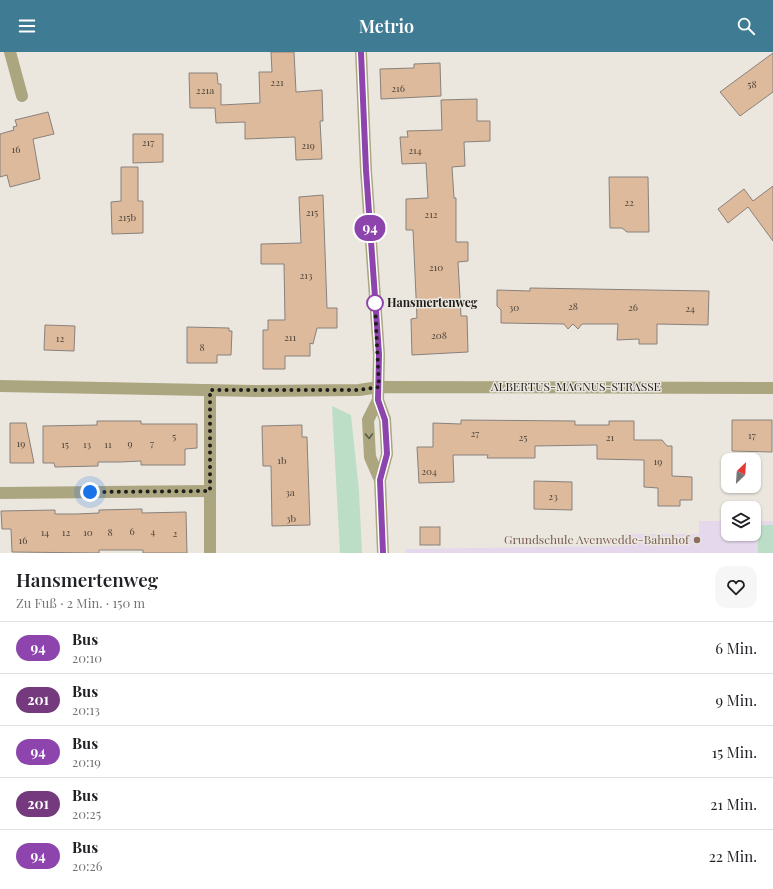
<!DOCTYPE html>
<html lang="de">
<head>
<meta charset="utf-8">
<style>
  :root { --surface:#fff; --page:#f6f6f6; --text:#202124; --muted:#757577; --line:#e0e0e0; --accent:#3f7b93 }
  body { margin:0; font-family:"Playfair Display",serif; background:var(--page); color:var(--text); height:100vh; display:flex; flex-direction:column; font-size:15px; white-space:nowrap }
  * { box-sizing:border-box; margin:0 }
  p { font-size:13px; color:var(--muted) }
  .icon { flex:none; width:22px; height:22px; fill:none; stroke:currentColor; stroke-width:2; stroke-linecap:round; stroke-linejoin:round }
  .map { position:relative; height:501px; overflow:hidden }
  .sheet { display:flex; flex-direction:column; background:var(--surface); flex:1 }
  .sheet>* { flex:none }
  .badge { padding:0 8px; border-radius:13px; font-size:14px; line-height:26px }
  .needle { width:26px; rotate:25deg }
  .tools { position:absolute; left:721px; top:401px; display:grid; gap:8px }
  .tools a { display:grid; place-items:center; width:40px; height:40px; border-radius:8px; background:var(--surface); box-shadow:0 1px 3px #0004; font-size:20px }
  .you { position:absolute; width:20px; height:20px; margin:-10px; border:3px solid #fff; border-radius:50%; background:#1a73e8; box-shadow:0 0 0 6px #1a73e833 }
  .map>.badge { position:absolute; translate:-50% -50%; box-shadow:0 0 0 2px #fff }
  .round { display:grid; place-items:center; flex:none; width:42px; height:42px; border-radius:12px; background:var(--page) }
  .head { display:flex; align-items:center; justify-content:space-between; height:68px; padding:0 16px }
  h1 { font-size:19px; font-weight:600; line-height:30px }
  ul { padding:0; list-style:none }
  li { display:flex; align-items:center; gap:12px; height:52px; padding:0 16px; border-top:1px solid var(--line) }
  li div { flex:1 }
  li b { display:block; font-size:15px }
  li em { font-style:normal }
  li .badge { min-width:44px; font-weight:700; text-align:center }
  header { display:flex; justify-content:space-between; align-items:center; height:52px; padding:0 16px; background:var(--accent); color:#fff; font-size:18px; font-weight:600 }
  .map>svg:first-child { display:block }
  .education { fill:#e5d8ec }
  .green { fill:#bcdec6 }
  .building { fill:#ddba9b; stroke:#88817c }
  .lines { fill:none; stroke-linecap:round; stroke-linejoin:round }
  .minor { stroke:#aba680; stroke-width:12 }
  .tertiary { stroke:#aba680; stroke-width:12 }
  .oneway { stroke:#5e5b48 }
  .line-casing { stroke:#fff; stroke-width:9 }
  .line { stroke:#8e44ad; stroke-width:6 }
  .walk { stroke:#1f1d1b; stroke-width:4; stroke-dasharray:0 7.2 }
  .stop-dot { fill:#fff; stroke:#8e44ad; stroke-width:2 }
  .education-dot { fill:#8d6e63; stroke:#ebe7df; stroke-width:1.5 }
  .labels { text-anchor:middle; stroke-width:3; stroke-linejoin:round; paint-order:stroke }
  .number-label { font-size:10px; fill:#4e443b }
  .stop-label { font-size:12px; font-weight:bold; fill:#1f1d1b; stroke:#ebe7df; text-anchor:start }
  .street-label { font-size:12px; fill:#1f1d1b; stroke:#ebe7df }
  .education-label { font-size:12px; fill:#785e54; stroke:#ebe7df; text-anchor:end }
</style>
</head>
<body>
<header><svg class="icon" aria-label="menu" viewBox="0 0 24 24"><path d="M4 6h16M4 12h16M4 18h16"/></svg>Metrio<svg class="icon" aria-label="search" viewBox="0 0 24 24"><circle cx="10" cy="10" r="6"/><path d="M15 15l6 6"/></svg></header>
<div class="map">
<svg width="773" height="501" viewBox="0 0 773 501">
  <rect width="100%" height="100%" fill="#ebe7df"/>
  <!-- education -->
  <polygon class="education" points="699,469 728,469 728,482 754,482 754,469 773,469 773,501 406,501 406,497 620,494 621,482 699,482"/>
  <!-- green -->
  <g class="green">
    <polygon points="332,354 351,363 359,439 362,501 340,501"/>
    <rect x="758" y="473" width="15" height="28"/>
  </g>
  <!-- building -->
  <g class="building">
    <polygon points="271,0 294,0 296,40 322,38 323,69 320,69 322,107 296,108 295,85 245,87 245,70 216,71 215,56 190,56 189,21 217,21 218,32 221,32 221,53 260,51 259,20 272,20"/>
    <polygon points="773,1 773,40 740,64 720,40"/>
    <polygon points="440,11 441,44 381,47 380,17 414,16 414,12"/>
    <polygon points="477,47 477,69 490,69 490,89 464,90 465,114 452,115 454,146 456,146 456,190 468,190 468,209 458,210 461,264 467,264 468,300 412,303 411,267 417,266 413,178 406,178 406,147 428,146 426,111 402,112 400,85 408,85 407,79 442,78 441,48"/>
    <polygon points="48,60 54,82 33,87 40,127 10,135 7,123 0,125 0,82 14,78 13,75 17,74 15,68"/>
    <polygon points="133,82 163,82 163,110 133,111"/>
    <polygon points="121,115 138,115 138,149 143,149 143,181 112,182 111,150 121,149"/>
    <polygon points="609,125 648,125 649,180 627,180 622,176 610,176"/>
    <polygon points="773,134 773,189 748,155 728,171 718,157 744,137 753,149"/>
    <polygon points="323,143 327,256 337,256 337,276 317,276 313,292 310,291 310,304 285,304 285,317 263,317 263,278 268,278 268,268 285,268 284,212 261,212 261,192 301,191 299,145"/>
    <polygon points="530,236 709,239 708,273 657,272 657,292 639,292 639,287 617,288 618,272 582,272 578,277 573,272 568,277 564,272 501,271 501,258 497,254 497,238 530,239"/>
    <polygon points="45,273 75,274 74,299 44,298"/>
    <polygon points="187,275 229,276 229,279 232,279 231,303 217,303 217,311 187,311"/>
    <polygon points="461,368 575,369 575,373 609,373 609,369 634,369 634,388 662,388 667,394 672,394 672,424 692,425 692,448 680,448 680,454 658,454 658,436 644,435 644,408 597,407 597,393 535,394 535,406 487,406 488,403 453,403 454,430 419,431 417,395 433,395 433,371 461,372"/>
    <polygon points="732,368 772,368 772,400 732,399"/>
    <polygon points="97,369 141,369 141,372 197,372 197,396 185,397 185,413 141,413 141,409 120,410 98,410 98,414 55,415 54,411 43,411 43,374 97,373"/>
    <polygon points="10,371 26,371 34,411 10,411"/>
    <polygon points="302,373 302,385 307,385 310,473 272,474 271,414 263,414 262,374"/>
    <polygon points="534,429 572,430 572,458 534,457"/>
    <polygon points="142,457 142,461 186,460 187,501 143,501 143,498 99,498 99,501 12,500 11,477 2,477 1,459 55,458 55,462 77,462 99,461 99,458"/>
    <rect x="420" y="475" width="20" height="18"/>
  </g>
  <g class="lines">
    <!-- minor -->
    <g class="minor">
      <polyline points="10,0 22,44"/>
      <polyline points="0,334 257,339 359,338 379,335 773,336"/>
      <polyline points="210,338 210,501"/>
      <polyline points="0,441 210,439"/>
    </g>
    <!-- tertiary -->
    <g class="tertiary">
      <polyline points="361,0 366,119 379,302 378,348 368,368 369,386 370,405 380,428"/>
      <polyline points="378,348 385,367 387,402 380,428 383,501"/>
    </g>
  </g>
  <!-- one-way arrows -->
  <defs><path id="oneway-chevron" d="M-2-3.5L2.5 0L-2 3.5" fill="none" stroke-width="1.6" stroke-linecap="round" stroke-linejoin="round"/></defs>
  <use class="oneway" href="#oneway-chevron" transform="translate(369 384) rotate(88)"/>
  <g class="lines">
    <!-- line casing -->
    <g class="line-casing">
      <polyline id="line" points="361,0 366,118 379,302 378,348 385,368 387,402 380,428 383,501"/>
    </g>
    <!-- line -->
    <use href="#line" class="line"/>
    <!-- walk -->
    <polyline class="walk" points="90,440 210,439 210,338 359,338 379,335 375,251"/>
  </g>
  <!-- markers -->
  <circle class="stop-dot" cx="375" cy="251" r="8"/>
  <circle class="education-dot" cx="697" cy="488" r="4"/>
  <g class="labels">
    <!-- number labels -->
    <g class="number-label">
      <text x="277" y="34">221</text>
      <text x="752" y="36">58</text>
      <text x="398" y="40">216</text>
      <text x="205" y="42">221a</text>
      <text x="148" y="94">217</text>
      <text x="308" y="97">219</text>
      <text x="16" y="101">16</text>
      <text x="415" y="102">214</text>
      <text x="629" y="154">22</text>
      <text x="312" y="164">215</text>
      <text x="431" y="166">212</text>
      <text x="127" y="169">215b</text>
      <text x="436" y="219">210</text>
      <text x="306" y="227">213</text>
      <text x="573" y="258">28</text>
      <text x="514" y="259">30</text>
      <text x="633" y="259">26</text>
      <text x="690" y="260">24</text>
      <text x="439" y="287">208</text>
      <text x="290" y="289">211</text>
      <text x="60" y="290">12</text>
      <text x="202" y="299">8</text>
      <text x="475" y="385">27</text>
      <text x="752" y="387">17</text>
      <text x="174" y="388">5</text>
      <text x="523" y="389">25</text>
      <text x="610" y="389">21</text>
      <text x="21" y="395">19</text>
      <text x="130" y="395">9</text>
      <text x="152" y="395">7</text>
      <text x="65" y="396">15</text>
      <text x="87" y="396">13</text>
      <text x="108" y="396">11</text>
      <text x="282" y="412">1b</text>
      <text x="658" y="413">19</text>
      <text x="429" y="423">204</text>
      <text x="290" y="444">3a</text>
      <text x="553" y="448">23</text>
      <text x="291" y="470">3b</text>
      <text x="132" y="483">6</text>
      <text x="153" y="483">4</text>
      <text x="45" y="484">14</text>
      <text x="66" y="484">12</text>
      <text x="88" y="484">10</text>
      <text x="110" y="484">8</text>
      <text x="175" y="485">2</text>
      <text x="23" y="492">16</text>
    </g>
    <!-- stop labels -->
    <g class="stop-label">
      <text x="387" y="255">Hansmertenweg</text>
    </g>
    <!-- street labels -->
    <g class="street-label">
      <text x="576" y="339">ALBERTUS-MAGNUS-STRASSE</text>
    </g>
    <!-- education labels -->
    <g class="education-label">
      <text x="689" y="492">Grundschule Avenwedde-Bahnhof</text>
    </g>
  </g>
</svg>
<div class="tools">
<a><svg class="needle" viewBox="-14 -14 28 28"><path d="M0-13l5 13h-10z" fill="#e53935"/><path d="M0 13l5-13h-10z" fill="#757577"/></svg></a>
<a><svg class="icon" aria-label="layers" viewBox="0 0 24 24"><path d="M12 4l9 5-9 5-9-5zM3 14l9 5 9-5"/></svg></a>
</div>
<div class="you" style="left:90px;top:440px"></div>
<b class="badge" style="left:370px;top:176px;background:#8e44ad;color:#fff">94</b>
</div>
<section class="sheet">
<div class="head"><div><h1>Hansmertenweg</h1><p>Zu Fuß · 2 Min. · 150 m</p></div><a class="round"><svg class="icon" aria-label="heart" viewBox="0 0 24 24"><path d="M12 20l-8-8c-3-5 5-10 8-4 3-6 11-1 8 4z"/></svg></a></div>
<ul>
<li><span class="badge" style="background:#8e44ad;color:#fff">94</span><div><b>Bus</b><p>20:10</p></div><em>6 Min.</em></li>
<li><span class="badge" style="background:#743a7d;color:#fff">201</span><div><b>Bus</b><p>20:13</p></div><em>9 Min.</em></li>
<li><span class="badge" style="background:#8e44ad;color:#fff">94</span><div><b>Bus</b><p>20:19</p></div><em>15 Min.</em></li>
<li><span class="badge" style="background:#743a7d;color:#fff">201</span><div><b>Bus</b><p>20:25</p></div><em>21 Min.</em></li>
<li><span class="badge" style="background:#8e44ad;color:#fff">94</span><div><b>Bus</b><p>20:26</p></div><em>22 Min.</em></li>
</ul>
</section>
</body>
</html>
